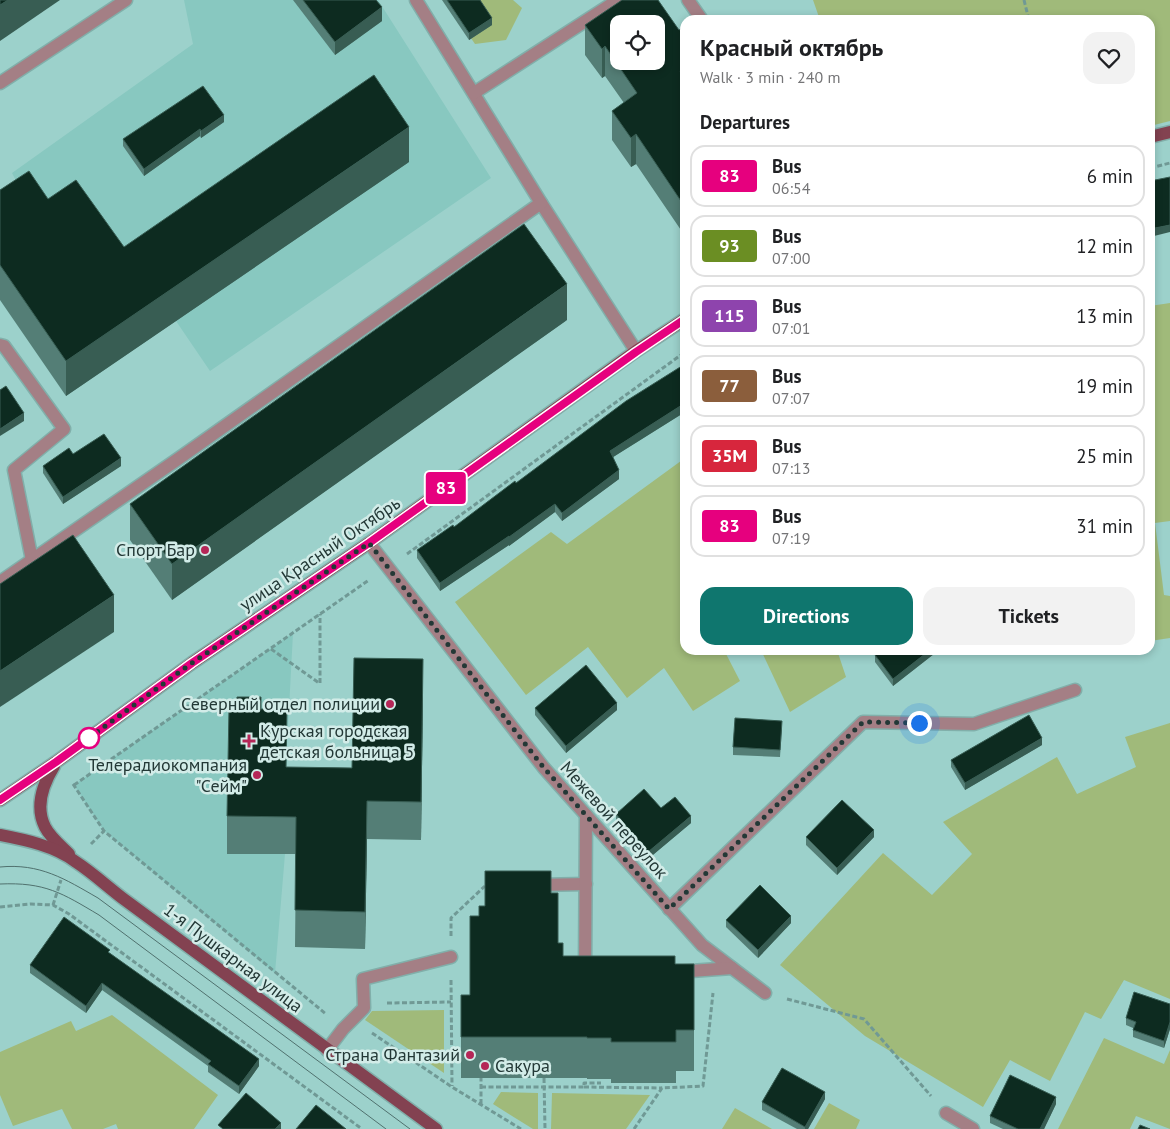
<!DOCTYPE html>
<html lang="en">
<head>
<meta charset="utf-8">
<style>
  :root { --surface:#fff; --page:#f2f2f2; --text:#202124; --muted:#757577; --line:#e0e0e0; --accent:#0f766e }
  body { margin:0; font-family:"PT Sans",sans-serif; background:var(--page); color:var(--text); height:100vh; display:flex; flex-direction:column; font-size:19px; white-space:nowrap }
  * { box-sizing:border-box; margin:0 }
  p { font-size:16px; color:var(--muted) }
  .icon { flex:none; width:28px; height:28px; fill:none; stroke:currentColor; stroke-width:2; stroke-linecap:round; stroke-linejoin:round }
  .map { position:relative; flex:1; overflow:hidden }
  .details { position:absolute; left:680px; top:15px; width:475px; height:640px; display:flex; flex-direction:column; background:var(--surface); border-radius:15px; box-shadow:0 2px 8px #0003 }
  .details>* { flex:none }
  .badge { padding:0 10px; border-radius:4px; font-size:18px; line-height:32px }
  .fabs { position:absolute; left:610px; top:15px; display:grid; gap:10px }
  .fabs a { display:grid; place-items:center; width:55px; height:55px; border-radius:10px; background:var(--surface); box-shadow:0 2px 8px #0003; font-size:25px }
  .you { position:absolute; width:25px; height:25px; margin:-12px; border:4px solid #fff; border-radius:50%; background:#1a73e8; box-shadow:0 0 0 8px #1a73e833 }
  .map>.badge { position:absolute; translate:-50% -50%; box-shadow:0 0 0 2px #fff }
  h2 { padding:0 20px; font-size:19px; line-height:45px }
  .round { display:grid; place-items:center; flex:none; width:52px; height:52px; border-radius:15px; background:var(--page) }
  .head { display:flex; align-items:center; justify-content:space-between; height:85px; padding:0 20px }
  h1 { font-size:24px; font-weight:600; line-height:38px }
  .cta { display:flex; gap:10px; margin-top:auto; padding:10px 20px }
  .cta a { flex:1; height:58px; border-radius:15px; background:var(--accent); color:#fff; font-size:20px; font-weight:600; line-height:58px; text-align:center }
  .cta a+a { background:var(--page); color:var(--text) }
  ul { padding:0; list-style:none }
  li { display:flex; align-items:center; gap:15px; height:62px; margin:0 10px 8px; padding:0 10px; border:2px solid var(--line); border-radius:15px }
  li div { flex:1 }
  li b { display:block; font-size:19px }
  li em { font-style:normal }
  li .badge { min-width:55px; font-weight:700; text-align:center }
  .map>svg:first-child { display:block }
  .built { fill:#88c8c0 }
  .green { fill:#a0ba7a }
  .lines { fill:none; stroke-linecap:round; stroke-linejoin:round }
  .minor-casing { stroke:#81afaa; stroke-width:15 }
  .major-casing { stroke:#81afaa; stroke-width:15 }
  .path { stroke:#709995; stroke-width:3; stroke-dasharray:5 2.5; stroke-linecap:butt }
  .minor { stroke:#a47f85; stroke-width:12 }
  .major { stroke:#834251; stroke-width:12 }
  .tram { stroke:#50716e; stroke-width:1 }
  .wall { fill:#547e76 }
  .shaded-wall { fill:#385d53 }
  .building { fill:#0d2b20; stroke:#385d53; fill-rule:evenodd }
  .line-casing { stroke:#fff; stroke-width:11 }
  .line { stroke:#e6007e; stroke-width:8 }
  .walk { stroke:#233836; stroke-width:5; stroke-dasharray:0 9 }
  .poi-dot { fill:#b52657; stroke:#d2ece8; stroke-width:2 }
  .stop-dot { fill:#fff; stroke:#e6007e; stroke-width:2.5 }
  .labels { text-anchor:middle; stroke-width:5; stroke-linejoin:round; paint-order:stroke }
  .poi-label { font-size:18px; fill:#233836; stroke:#d2ece8; text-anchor:end }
  .street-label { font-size:18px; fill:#233836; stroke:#d2ece8 }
</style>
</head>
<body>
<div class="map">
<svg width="1170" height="1129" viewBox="0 0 1170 1129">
  <rect width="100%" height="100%" fill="#9cd1cb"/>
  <!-- built -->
  <g class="built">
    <polygon points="184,0 378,0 491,178 210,371 125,246 80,280 29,206 12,173 193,44"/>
    <polygon points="293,633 287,747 285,854 275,973 104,831 74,785"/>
  </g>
  <!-- green -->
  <g class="green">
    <polygon points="445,0 513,0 522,8 506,40 475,44"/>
    <polygon points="813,0 1170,0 1170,121 1150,126 1150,20 820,20"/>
    <polygon points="1170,303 1170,521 1155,523 1164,595 1170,596 1170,638 1150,641 1150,306"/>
    <polygon points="685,458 685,650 724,650 740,681 693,711 664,668 627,698 588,647 526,695 455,602 551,532 567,544"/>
    <polygon points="761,650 837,650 846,677 790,712"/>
    <polygon points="1170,723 1170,999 1124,980 1101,1019 1085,1012 1050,1081 1010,1060 983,1107 865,1036 780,965 883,853 932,895 972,854 943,822 1057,757 1077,794 1136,767 1125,737"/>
    <polygon points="444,1010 444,1073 365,1020 372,1011"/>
    <polygon points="112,1015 218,1095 194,1129 118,1129 116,1124 103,1129 72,1129 62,1109 13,1126 0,1095 0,1052 71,1021 76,1031"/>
    <polygon points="1104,1038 1164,1064 1170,1050 1170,1129 1136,1116 1130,1129 1058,1129"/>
    <polygon points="501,1092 538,1093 538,1129 533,1129 493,1104"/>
    <polygon points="552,1093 650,1095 626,1129 551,1129"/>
    <polygon points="829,1103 860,1120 856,1129 814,1129"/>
    <polygon points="735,1108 772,1129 722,1129"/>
  </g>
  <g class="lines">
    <!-- minor casing -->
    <g class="minor-casing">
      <g id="minor">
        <polyline points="416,0 541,203 636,351"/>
        <polyline points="688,0 702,20"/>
        <polyline points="0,83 126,0"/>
        <polyline points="474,93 618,0"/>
        <polyline points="0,345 4,346 64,429 14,470 32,560"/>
        <polyline points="369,543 544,768 702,945 765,993"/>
        <polyline points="0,582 178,459 541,203"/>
        <polyline points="536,885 586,884"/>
        <polyline points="669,909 863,722 974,724 1075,690"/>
        <polyline points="677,972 732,968"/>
        <polyline points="585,973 586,815"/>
        <polyline points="327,1050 343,1029 364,1008 363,979 451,957"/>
        <polyline points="946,1113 973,1129"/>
      </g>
    </g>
    <!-- major casing -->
    <g class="major-casing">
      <g id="major">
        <polyline points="1150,137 1170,132"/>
        <path d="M54,766C43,784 35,807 45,827C50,837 61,846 69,854"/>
        <polyline points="0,800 56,762 192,663 369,543 636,351 685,319"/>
        <path d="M0,835C26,840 55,846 76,862C93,873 109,888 125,900L436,1129"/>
      </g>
    </g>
    <!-- path -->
    <g class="path">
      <polyline points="1024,0 1029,20"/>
      <polyline points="1150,168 1170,163"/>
      <polyline points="407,554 685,352"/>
      <polyline points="271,649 319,683"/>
      <polyline points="320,683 320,614"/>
      <polyline points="73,784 104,831 326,1014"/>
      <polyline points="74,785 369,580"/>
      <polyline points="91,844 104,831"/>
      <polyline points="53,905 61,880"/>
      <polyline points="0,907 31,904 53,905 69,914 362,1129"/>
      <polyline points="451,936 451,918 485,886"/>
      <polyline points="451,980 452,1086"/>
      <polyline points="787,999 864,1019 931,1096"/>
      <polyline points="387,1003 451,1002"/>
      <polyline points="372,1033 452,1087 521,1129"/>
      <polyline points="544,1078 545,1129"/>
      <polyline points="481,1087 584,1087 584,1083 601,1083"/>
      <polyline points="584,1087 662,1088"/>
      <polyline points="481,1104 481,1078"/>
      <polyline points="634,1129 662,1088 703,1086 713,993"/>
    </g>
    <!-- minor -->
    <use href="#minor" class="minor"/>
    <!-- major -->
    <use href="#major" class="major"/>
    <!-- tram -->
    <g class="tram">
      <path d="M0,867C40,863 65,879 98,898L410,1129"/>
      <path d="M0,884C45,882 62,893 99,915L386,1129"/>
    </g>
  </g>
  <!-- wall -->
  <g class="wall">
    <polygon points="293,0 376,0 382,21 335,55"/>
    <polygon points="442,0 480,0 492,25 469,40"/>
    <polygon points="585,25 685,31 685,236 636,164 631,167 612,140 612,111 624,103 605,76 602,78 585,55"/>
    <polygon points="224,122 201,138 200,136 144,176 123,146 123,139"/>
    <polygon points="409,162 66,396 0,300 0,190 48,199 124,247"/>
    <polygon points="567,320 172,600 130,540 130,504"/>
    <polygon points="685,364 685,412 613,457 619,479 562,521 555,512 509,546 509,545 440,591 417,558 417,550 454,527"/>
    <polygon points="73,454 121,466 63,504 43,473 43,466"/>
    <polygon points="882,650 939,650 893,686 875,662 875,655"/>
    <polygon points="423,696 421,840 367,839 365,949 295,947 296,854 227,854 227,816 261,709 286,767 352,768"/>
    <polygon points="535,708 617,710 566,753 535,715"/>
    <polygon points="782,728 780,757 733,755 733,747"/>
    <polygon points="1042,745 965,790 951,767 951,760"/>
    <polygon points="661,808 691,823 648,859 616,821 616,814"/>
    <polygon points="806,837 874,837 837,875 806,845"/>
    <polygon points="551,893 558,943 563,956 675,964 694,964 694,1071 676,1071 676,1083 611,1083 611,1079 587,1079 587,1078 461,1078 461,995 470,995 479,916 485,906"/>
    <polygon points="726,920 791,923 758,958 726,927"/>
    <polygon points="110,953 259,1066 239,1094 208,1072 208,1066 102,990 86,1013 30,973 30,965"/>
    <polygon points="1170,1004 1170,1029 1164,1048 1133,1037 1133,1028 1126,1025 1126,1018"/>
    <polygon points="825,1099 808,1129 797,1129 762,1110 762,1102"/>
    <polygon points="1056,1104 1044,1129 1003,1129 990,1123 990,1116"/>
  </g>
  <!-- shaded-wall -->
  <g class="shaded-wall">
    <polygon points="8,0 60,0 0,41 0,5"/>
    <polygon points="382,7 382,21 335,55 335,42"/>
    <polygon points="492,18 492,25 469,40 469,33"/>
    <polygon points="605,46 605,76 602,78 602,49"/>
    <polygon points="685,68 685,98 680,71"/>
    <polygon points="224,115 224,122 201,138 201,131"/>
    <polygon points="409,127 409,162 66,396 66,361"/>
    <polygon points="200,129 200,136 144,176 144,169"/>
    <polygon points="636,134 636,164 631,167 631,138"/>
    <polygon points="1170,225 1170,232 1150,237 1150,229"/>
    <polygon points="567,284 567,320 172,600 172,564"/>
    <polygon points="685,403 685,412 610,459 610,451"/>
    <polygon points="24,413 24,421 0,436 0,429"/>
    <polygon points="121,458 121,466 63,504 63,497"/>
    <polygon points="619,470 619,479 562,521 562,513"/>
    <polygon points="555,504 555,512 509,546 509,537"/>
    <polygon points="509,536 509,545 440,591 440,583"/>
    <polygon points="114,595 114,632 0,707 0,671"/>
    <polygon points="930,650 939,650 893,686 893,679"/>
    <polygon points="423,659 423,696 421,840 421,802"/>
    <polygon points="617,703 617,710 566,753 566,746"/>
    <polygon points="1042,738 1042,745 965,790 965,783"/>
    <polygon points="367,801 367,839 365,949 365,912"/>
    <polygon points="691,816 691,823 648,859 648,852"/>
    <polygon points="874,830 874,837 837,875 837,868"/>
    <polygon points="791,916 791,923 758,958 758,950"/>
    <polygon points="102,983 102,990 86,1013 86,1006"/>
    <polygon points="1170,1022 1170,1029 1164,1048 1164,1041"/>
    <polygon points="259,1059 259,1066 239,1094 239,1086"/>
    <polygon points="825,1092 825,1099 808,1129 805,1129 805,1127"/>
    <polygon points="1056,1097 1056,1104 1044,1129 1040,1129"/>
    <polygon points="281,1123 281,1129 275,1129"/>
  </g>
  <!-- building -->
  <g class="building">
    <polygon points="0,0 8,0 0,5"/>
    <polygon points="303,0 376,0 382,7 335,42"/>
    <polygon points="447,0 480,0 492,18 469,33"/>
    <path d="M622,0H658L679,30L683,28L685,31V68L680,71L685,78V207L636,134L631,138L612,111L637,93L605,46L602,49L585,25ZM619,24H656V61H619Z"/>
    <polygon points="374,75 409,127 66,361 0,265 0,190 29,171 48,199 76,180 124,247"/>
    <polygon points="203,86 224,115 201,131 200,129 144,169 123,139"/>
    <polygon points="1170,177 1170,225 1150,229 1150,181"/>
    <polygon points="524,224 567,284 172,564 130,504"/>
    <polygon points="685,364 685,403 610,451 619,470 562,513 555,504 509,537 509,536 440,583 417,550 453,525 454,527 515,481 516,483 626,401"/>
    <polygon points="6,386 24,413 0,429 0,390"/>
    <polygon points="104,434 121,458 63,497 43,466 69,448 73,454"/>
    <polygon points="73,535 114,595 0,671 0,584"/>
    <polygon points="882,650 930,650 893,679 875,655"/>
    <polygon points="354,658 423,659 421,802 367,801 365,912 295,910 296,817 227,816 229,708 236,708 237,697 261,697 261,709 287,709 286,767 352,768"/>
    <polygon points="586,665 617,703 566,746 535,708"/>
    <polygon points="1029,715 1042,738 965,783 951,760"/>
    <polygon points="735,718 782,721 780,750 733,747"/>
    <polygon points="644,789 661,808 675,797 691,816 648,852 616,814"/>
    <polygon points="842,800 874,830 837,868 806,837"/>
    <polygon points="485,871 551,871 551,893 558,893 558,943 563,943 563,956 675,956 675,964 694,964 694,1030 676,1030 676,1042 611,1042 611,1038 587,1038 587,1037 461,1037 461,995 470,995 470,916 479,916 479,906 485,906"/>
    <polygon points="760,885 791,916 758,950 726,920"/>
    <polygon points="64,917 110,950 108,952 259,1059 239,1086 208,1064 211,1061 102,983 86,1006 30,965"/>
    <polygon points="1134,992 1170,1004 1170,1022 1164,1041 1133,1030 1136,1022 1126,1018"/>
    <polygon points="782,1068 825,1092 805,1127 762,1102"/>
    <polygon points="1010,1075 1056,1097 1040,1129 1018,1129 990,1116"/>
    <polygon points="246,1093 281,1123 275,1129 223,1129 218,1125"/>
    <polygon points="316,1105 346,1129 296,1129"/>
    <polygon points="1140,1125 1150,1129 1138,1129"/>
  </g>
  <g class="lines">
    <!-- line casing -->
    <g class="line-casing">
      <polyline id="line" points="0,800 56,762 192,663 369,543 636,352 685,319"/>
    </g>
    <!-- line -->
    <use href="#line" class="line"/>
    <!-- walk -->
    <polyline class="walk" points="89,738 86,740 192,663 369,543 544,768 669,909 863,722 919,723"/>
  </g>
  <!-- markers -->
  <g class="poi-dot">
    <circle cx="205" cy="550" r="5"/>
    <circle cx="390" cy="704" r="5"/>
    <path d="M246.5 733.5h5v5h5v5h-5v5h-5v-5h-5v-5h5z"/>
    <circle cx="257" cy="775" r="5"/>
    <circle cx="470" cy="1055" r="5"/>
    <circle cx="485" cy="1066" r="5"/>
  </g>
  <circle class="stop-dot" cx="89" cy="738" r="10"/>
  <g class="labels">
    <!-- poi labels -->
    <g class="poi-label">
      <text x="195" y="556">Спорт Бар</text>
      <text x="380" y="710">Северный отдел полиции</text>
      <text x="260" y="737" text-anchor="start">Курская городская<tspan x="260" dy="21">детская больница 5</tspan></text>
      <text x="247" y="771">Телерадиокомпания<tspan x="247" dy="21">"Сейм"</tspan></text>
      <text x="460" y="1061">Страна Фантазий</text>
      <text x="495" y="1072" text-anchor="start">Сакура</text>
    </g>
    <!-- street labels -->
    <g class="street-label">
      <text transform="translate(320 554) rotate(-34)" y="6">улица Красный Октябрь</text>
      <text transform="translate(614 820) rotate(48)" y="6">Межевой переулок</text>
      <text transform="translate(233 958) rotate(37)" y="6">1-я Пушкарная улица</text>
    </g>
  </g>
</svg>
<div class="fabs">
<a><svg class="icon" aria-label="locate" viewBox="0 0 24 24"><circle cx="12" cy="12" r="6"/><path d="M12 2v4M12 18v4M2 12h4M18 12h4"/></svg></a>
</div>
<div class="you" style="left:919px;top:723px"></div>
<b class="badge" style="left:446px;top:488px;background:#e6007e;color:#fff">83</b>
<section class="details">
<div class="head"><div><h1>Красный октябрь</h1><p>Walk · 3 min · 240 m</p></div><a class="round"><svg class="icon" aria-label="heart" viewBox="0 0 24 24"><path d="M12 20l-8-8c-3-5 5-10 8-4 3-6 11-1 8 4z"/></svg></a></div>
<h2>Departures</h2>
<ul>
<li><span class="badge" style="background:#e6007e;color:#fff">83</span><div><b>Bus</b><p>06:54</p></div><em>6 min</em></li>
<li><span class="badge" style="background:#6b8e23;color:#fff">93</span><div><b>Bus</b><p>07:00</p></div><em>12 min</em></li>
<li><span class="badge" style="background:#8e44ad;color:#fff">115</span><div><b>Bus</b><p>07:01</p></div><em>13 min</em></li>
<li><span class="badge" style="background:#8b5e3c;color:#fff">77</span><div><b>Bus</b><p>07:07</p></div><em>19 min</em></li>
<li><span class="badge" style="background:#d7263d;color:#fff">35М</span><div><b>Bus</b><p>07:13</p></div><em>25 min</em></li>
<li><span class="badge" style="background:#e6007e;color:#fff">83</span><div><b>Bus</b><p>07:19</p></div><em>31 min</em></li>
</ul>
<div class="cta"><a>Directions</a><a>Tickets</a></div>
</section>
</div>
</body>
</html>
